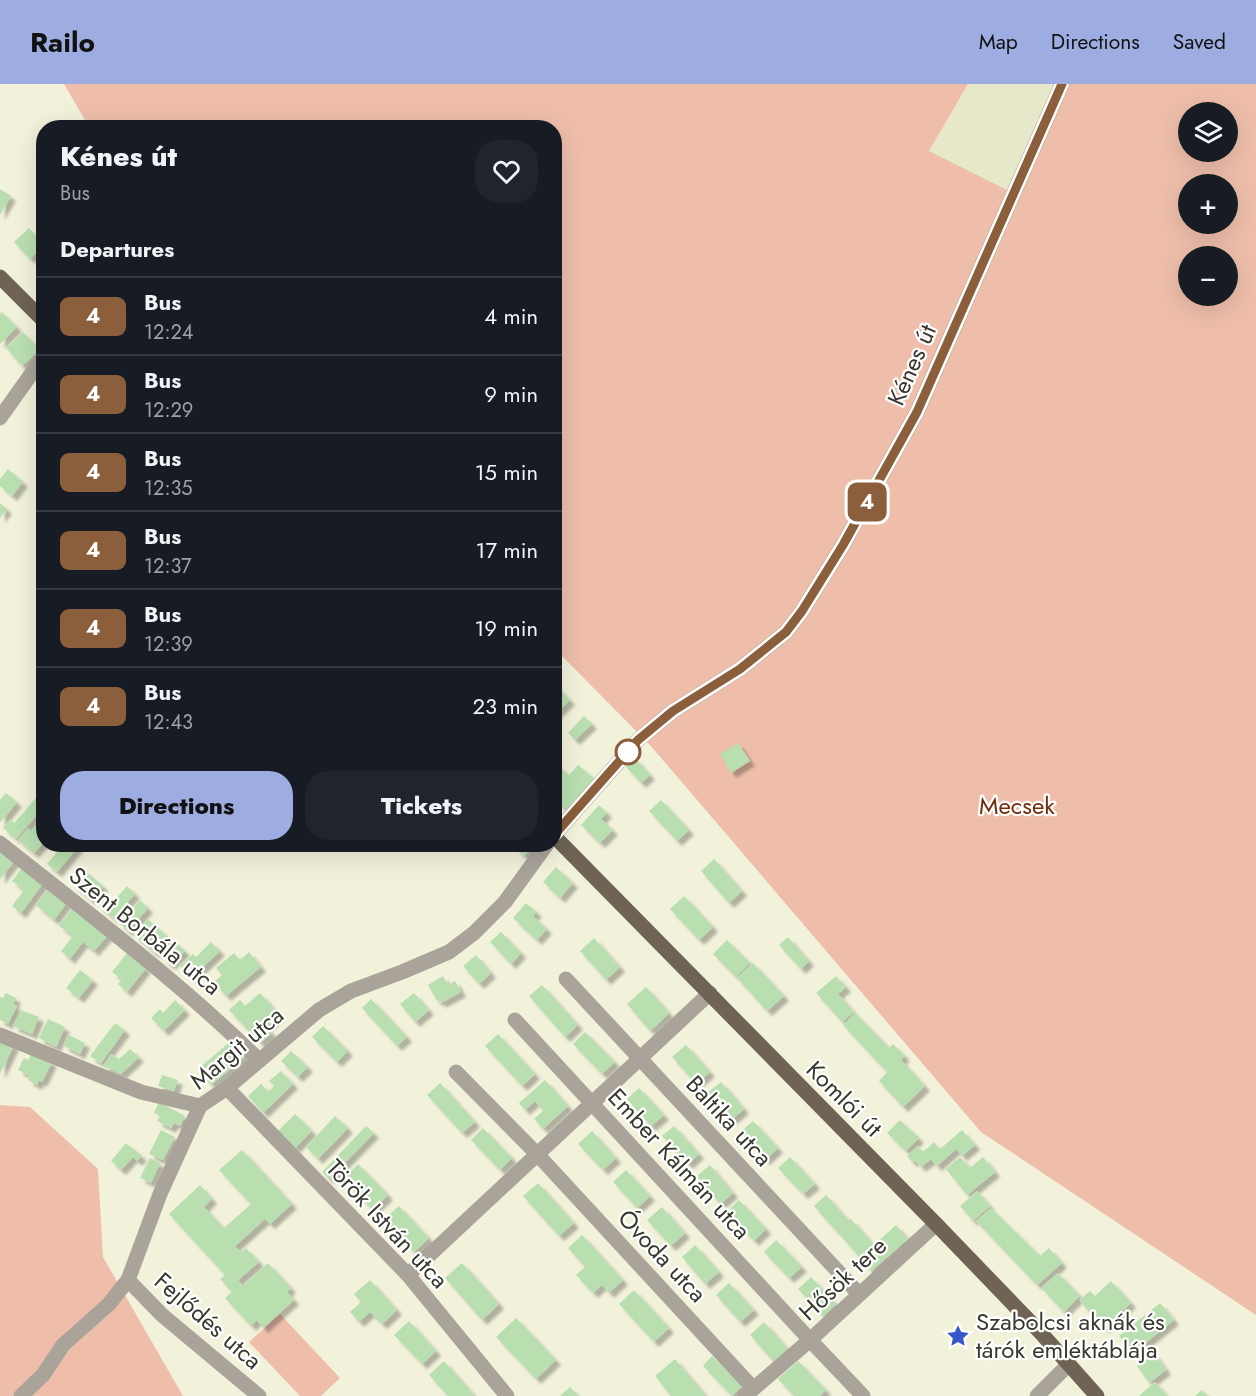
<!DOCTYPE html>
<html lang="en">
<head>
<meta charset="utf-8">
<style>
  :root { --surface:#171b24; --page:#20242c; --text:#f1f3f6; --muted:#9ea1a6; --line:#363941; --accent:#9eade1 }
  body { margin:0; font-family:Jost,sans-serif; background:var(--page); color:var(--text); height:100vh; display:flex; flex-direction:column; font-size:22px; white-space:nowrap }
  * { box-sizing:border-box; margin:0 }
  p { font-size:20px; color:var(--muted) }
  .icon { flex:none; width:33px; height:33px; fill:none; stroke:currentColor; stroke-width:2; stroke-linecap:round; stroke-linejoin:round }
  .map { position:relative; flex:1; overflow:hidden }
  .side { position:absolute; left:36px; top:36px; width:526px; height:732px; display:flex; flex-direction:column; background:var(--surface); border-radius:24px; box-shadow:0 6px 24px #0002 }
  .side>* { flex:none }
  .badge { padding:0 12px; border-radius:9px; font-size:21px; line-height:39px }
  .tools { position:absolute; left:1178px; top:18px; display:grid; gap:12px }
  .tools a { display:grid; place-items:center; width:60px; height:60px; border-radius:50%; background:var(--surface); box-shadow:0 6px 24px #0002; font-size:30px }
  .map>.badge { position:absolute; translate:-50% -50%; box-shadow:0 0 0 3px #fff }
  h2 { padding:0 24px; font-size:22px; line-height:54px }
  .round { display:grid; place-items:center; flex:none; width:63px; height:63px; border-radius:24px; background:var(--page) }
  .head { display:flex; align-items:center; justify-content:space-between; height:102px; padding:0 24px }
  h1 { font-size:28px; font-weight:800; line-height:45px }
  .action { display:flex; gap:12px; margin-top:auto; padding:12px 24px }
  .action a { flex:1; height:69px; border-radius:24px; background:var(--accent); color:#111; font-size:24px; font-weight:800; line-height:69px; text-align:center }
  .action a+a { background:var(--page); color:var(--text) }
  ul { padding:0; list-style:none }
  li { display:flex; align-items:center; gap:18px; height:78px; padding:0 24px; border-top:2px solid var(--line) }
  li div { flex:1 }
  li b { display:block; font-size:22px }
  li em { font-style:normal }
  li .badge { min-width:66px; font-weight:700; text-align:center }
  header { display:flex; align-items:center; gap:36px; box-sizing:border-box; height:84px; padding:0 30px; background:var(--accent); color:#111 }
  header strong { font-size:28px }
  nav { display:flex; gap:33px; margin-inline-start:auto; font-size:21px }
  .map>svg:first-child { display:block }
  .built { fill:#e7e7c9 }
  .green { fill:#eebeab; fill-rule:evenodd }
  .building { fill:#b9dfb0; filter:url(#shadow) }
  .lines { fill:none; stroke-linecap:round; stroke-linejoin:round }
  .minor { stroke:#a9a39a; stroke-width:15 }
  .tertiary { stroke:#a9a39a; stroke-width:15 }
  .primary { stroke:#6e6355; stroke-width:15 }
  .line-casing { stroke:#fff; stroke-width:14 }
  .line { stroke:#8b5e3c; stroke-width:9 }
  .stop-dot { fill:#fff; stroke:#8b5e3c; stroke-width:3 }
  .labels { text-anchor:middle; stroke-width:4.5; stroke-linejoin:round; paint-order:stroke }
  .street-label { font-size:24px; fill:#38382f; stroke:#fff }
  .park-label { font-size:24px; fill:#702d0a; stroke:#fff }
  .poi-label { font-size:24px; fill:#38382f; stroke:#fff; text-anchor:start }
</style>
</head>
<body>
<header>
<strong>Railo</strong>
<nav><a>Map</a><a>Directions</a><a>Saved</a></nav>
</header>
<div class="map">
<svg width="1256" height="1312" viewBox="0 0 1256 1312">
  <defs>
    <filter id="shadow"><feDropShadow dx="5" dy="5" stdDeviation="1.5" flood-color="#0004"/></filter>
  </defs>
  <rect width="100%" height="100%" fill="#f2f2db"/>
  <!-- built -->
  <polygon class="built" points="968,0 1069,0 1013,109 929,67"/>
  <!-- green -->
  <g class="green">
    <path d="M64,0H968L929,67L1013,109L1069,0H1256V1231L981,1048L650,661L555,565V44L89,43ZM1188,28H1227V68H1188ZM1188,100H1227V140H1188ZM1188,172H1227V212H1188Z"/>
    <polygon points="0,1021 30,1023 98,1085 103,1173 183,1312 0,1312"/>
    <polygon points="280,1230 340,1294 321,1312 300,1312 249,1258"/>
  </g>
  <!-- building -->
  <g class="building">
    <polygon points="0,105 11,112 0,131"/>
    <polygon points="29,144 37,153 40,150 44,154 44,161 30,175 14,158"/>
    <polygon points="2,228 17,243 0,260 0,230"/>
    <polygon points="23,248 39,266 22,282 6,264"/>
    <polygon points="8,385 23,398 12,412 0,402 0,395"/>
    <polygon points="0,419 7,425 0,434"/>
    <polygon points="555,601 570,616 555,631"/>
    <polygon points="584,632 592,640 575,656 568,649"/>
    <polygon points="738,659 750,677 731,689 720,670"/>
    <polygon points="635,674 650,691 641,699 626,683"/>
    <polygon points="556,680 569,691 578,681 595,695 570,725 564,724 555,716"/>
    <polygon points="6,709 17,718 0,739 0,716"/>
    <polygon points="36,714 44,723 16,755 3,744 11,735 14,739"/>
    <polygon points="661,716 689,746 677,757 649,727"/>
    <polygon points="599,721 607,729 601,735 613,746 600,759 581,741"/>
    <polygon points="42,734 44,758 34,769 18,756 28,744 31,747"/>
    <polygon points="64,760 75,760 78,763 57,788 47,780"/>
    <polygon points="518,760 531,760 533,762 524,772 515,764"/>
    <polygon points="0,763 16,775 0,795"/>
    <polygon points="714,775 742,807 729,819 701,787"/>
    <polygon points="23,782 44,798 21,829 12,822 24,806 12,797"/>
    <polygon points="556,783 573,799 560,814 543,798"/>
    <polygon points="84,786 103,802 91,816 72,800"/>
    <polygon points="127,802 135,810 113,834 98,821 106,812 113,818"/>
    <polygon points="50,803 68,817 54,836 36,821"/>
    <polygon points="684,812 713,843 699,856 670,825"/>
    <polygon points="140,816 148,824 128,847 119,839"/>
    <polygon points="526,819 537,828 533,832 547,845 537,856 513,834"/>
    <polygon points="73,823 108,851 94,867 83,858 70,875 61,867 73,852 59,842"/>
    <polygon points="148,835 168,853 155,869 134,851"/>
    <polygon points="501,848 521,869 511,880 490,858"/>
    <polygon points="788,853 809,877 801,885 779,861"/>
    <polygon points="594,854 620,883 606,896 580,867"/>
    <polygon points="727,856 750,879 736,893 713,870"/>
    <polygon points="211,858 220,867 191,894 180,882 193,870 196,873"/>
    <polygon points="177,859 185,867 170,881 162,873"/>
    <polygon points="249,868 261,883 226,912 214,898 222,891 216,884 234,869 240,876"/>
    <polygon points="127,869 146,884 127,908 118,900 122,895 112,888"/>
    <polygon points="476,871 491,889 479,900 463,882"/>
    <polygon points="753,879 784,912 767,927 737,894"/>
    <polygon points="80,886 93,896 79,914 66,904"/>
    <polygon points="443,892 448,901 455,897 461,908 441,919 440,916 437,917 428,901"/>
    <polygon points="836,892 846,903 838,910 854,928 842,938 816,909"/>
    <polygon points="542,901 578,941 565,953 529,912"/>
    <polygon points="646,903 669,929 650,947 627,920"/>
    <polygon points="6,909 16,914 13,920 17,922 8,940 0,936 0,913 3,914"/>
    <polygon points="260,909 280,931 266,943 272,949 260,959 229,926 240,916 245,922"/>
    <polygon points="414,909 429,926 415,938 400,920"/>
    <polygon points="371,915 407,953 397,962 362,924"/>
    <polygon points="175,916 185,926 164,947 151,934 160,925 163,929"/>
    <polygon points="21,926 39,933 32,950 13,942"/>
    <polygon points="855,929 889,964 893,960 905,972 901,976 925,1002 903,1023 879,997 887,988 843,941"/>
    <polygon points="48,935 65,943 56,963 39,954"/>
    <polygon points="115,939 125,946 101,979 90,972"/>
    <polygon points="323,942 348,967 337,978 312,953"/>
    <polygon points="585,948 615,978 602,990 573,960"/>
    <polygon points="498,950 535,990 522,1002 485,962"/>
    <polygon points="69,951 85,959 80,970 64,962"/>
    <polygon points="0,954 14,961 0,990"/>
    <polygon points="232,956 246,972 211,1001 198,985"/>
    <polygon points="686,961 710,988 696,1000 672,973"/>
    <polygon points="130,965 139,973 121,990 103,982 111,970 119,975"/>
    <polygon points="291,967 308,983 298,993 281,977"/>
    <polygon points="32,968 52,978 42,998 39,996 37,1001 28,996 30,992 18,986 24,974 28,976"/>
    <polygon points="281,987 293,1000 263,1029 248,1012 261,1000 268,1008 274,1002 269,997"/>
    <polygon points="162,991 178,996 174,1007 158,1002"/>
    <polygon points="545,996 568,1022 543,1045 534,1035 543,1027 535,1017 525,1026 519,1019"/>
    <polygon points="721,998 744,1025 731,1036 707,1009"/>
    <polygon points="440,999 475,1038 462,1049 427,1011"/>
    <polygon points="639,1004 664,1031 651,1042 627,1015"/>
    <polygon points="159,1018 185,1032 180,1042 174,1039 171,1044 157,1037 160,1032 154,1029"/>
    <polygon points="295,1030 312,1047 295,1064 278,1047"/>
    <polygon points="335,1032 348,1044 318,1075 306,1063"/>
    <polygon points="900,1036 919,1054 906,1067 887,1049"/>
    <polygon points="753,1037 778,1064 765,1076 740,1048"/>
    <polygon points="366,1042 374,1049 329,1095 322,1088"/>
    <polygon points="674,1042 699,1070 688,1080 662,1052"/>
    <polygon points="483,1044 512,1074 500,1086 471,1056"/>
    <polygon points="161,1046 175,1053 163,1076 149,1070"/>
    <polygon points="962,1046 975,1061 962,1072 956,1065 937,1082 931,1075 921,1083 915,1076 912,1078 907,1072 918,1062 923,1068 934,1058 940,1065"/>
    <polygon points="592,1047 616,1074 603,1086 578,1060"/>
    <polygon points="126,1059 142,1072 137,1077 133,1073 121,1086 111,1077"/>
    <polygon points="242,1066 292,1120 270,1140 265,1135 235,1162 241,1168 246,1164 259,1178 238,1196 243,1202 268,1179 291,1204 287,1208 294,1216 263,1244 257,1236 251,1242 225,1214 232,1208 220,1195 225,1191 169,1130 200,1101 212,1115 204,1123 224,1144 251,1120 219,1086"/>
    <polygon points="790,1073 815,1100 803,1110 778,1084"/>
    <polygon points="960,1073 970,1084 983,1073 995,1088 967,1111 946,1085"/>
    <polygon points="150,1074 160,1079 151,1099 140,1094"/>
    <polygon points="358,1080 388,1111 373,1126 343,1095"/>
    <polygon points="710,1081 733,1109 720,1120 697,1092"/>
    <polygon points="626,1086 650,1112 637,1124 613,1098"/>
    <polygon points="538,1099 574,1139 559,1152 523,1112"/>
    <polygon points="977,1107 990,1122 973,1137 960,1122"/>
    <polygon points="826,1111 848,1136 836,1147 814,1122"/>
    <polygon points="739,1116 766,1145 754,1157 727,1128"/>
    <polygon points="399,1122 429,1154 414,1168 384,1135"/>
    <polygon points="662,1123 685,1149 671,1162 647,1136"/>
    <polygon points="991,1124 1040,1172 1049,1164 1062,1179 1037,1201 976,1137"/>
    <polygon points="851,1135 874,1161 896,1141 908,1155 871,1187 837,1147"/>
    <polygon points="582,1151 623,1196 609,1209 602,1201 593,1209 576,1191 585,1183 568,1164"/>
    <polygon points="776,1156 802,1183 789,1194 764,1168"/>
    <polygon points="695,1161 719,1188 705,1200 682,1173"/>
    <polygon points="462,1179 499,1220 482,1236 445,1194"/>
    <polygon points="1058,1189 1080,1212 1064,1228 1041,1204"/>
    <polygon points="811,1193 836,1220 823,1232 798,1205"/>
    <polygon points="370,1196 397,1226 382,1240 370,1228 359,1238 350,1228 361,1218 354,1210"/>
    <polygon points="1111,1197 1131,1219 1104,1244 1079,1216 1090,1207 1095,1212"/>
    <polygon points="729,1199 754,1226 740,1238 716,1211"/>
    <polygon points="634,1206 669,1244 654,1258 619,1220"/>
    <polygon points="1160,1219 1174,1236 1133,1269 1119,1252"/>
    <polygon points="516,1234 556,1276 536,1295 496,1253"/>
    <polygon points="409,1237 436,1267 422,1280 394,1251"/>
    <polygon points="764,1238 788,1265 774,1278 750,1251"/>
    <polygon points="1154,1269 1166,1286 1149,1299 1137,1282"/>
    <polygon points="712,1272 742,1302 732,1312 703,1282"/>
    <polygon points="675,1275 705,1311 704,1312 671,1312 655,1292"/>
    <polygon points="444,1277 474,1311 473,1312 448,1312 429,1291"/>
    <polygon points="798,1277 826,1306 820,1312 794,1312 778,1295"/>
    <polygon points="1155,1298 1167,1312 1139,1312"/>
    <polygon points="570,1303 578,1312 560,1312"/>
    <polygon points="1202,1306 1208,1312 1195,1312"/>
  </g>
  <g class="lines">
    <!-- minor -->
    <g class="minor">
      <polyline points="0,334 44,272"/>
      <path d="M0,759C88,829 178,897 258,975"/>
      <polyline points="566,895 859,1210"/>
      <polyline points="515,936 810,1256 745,1312"/>
      <polyline points="0,951 141,1008 200,1022"/>
      <polyline points="456,988 537,1070 753,1304"/>
      <polyline points="227,1004 408,1191 507,1312"/>
      <polyline points="408,1191 710,909"/>
      <polyline points="128,1196 162,1231 259,1312"/>
      <polyline points="21,1312 43,1291 63,1261 109,1220 128,1196 160,1110 200,1022 227,1004 319,926 351,907 402,888 449,868 474,849 505,818 547,760"/>
      <polyline points="863,1312 810,1256 936,1140"/>
      <polyline points="1037,1312 1069,1280"/>
    </g>
    <!-- tertiary -->
    <polyline class="tertiary" points="555,750 638,656 673,627 740,585 786,548 802,527 843,461 917,328 1062,0"/>
    <!-- primary -->
    <g class="primary">
      <polyline points="0,193 44,237"/>
      <polyline points="555,753 936,1140 1041,1249 1097,1312"/>
    </g>
  </g>
  <g class="lines">
    <!-- line casing -->
    <g class="line-casing">
      <polyline id="line" points="555,750 638,656 673,627 740,585 786,548 802,527 843,461 917,328 1062,0"/>
    </g>
    <!-- line -->
    <use href="#line" class="line"/>
  </g>
  <!-- icons -->
  <defs>
    <g id="sight-bare" transform="scale(1.8)"><path d="M0-6L1.8-2.2L6-1.7L2.9 1.2L3.7 5.4L0 3.3L-3.7 5.4L-2.9 1.2L-6-1.7L-1.8-2.2Z" fill="#3857c8" stroke="#fff" stroke-width="2.5" paint-order="stroke"/></g>
  </defs>
  <g fill-rule="evenodd">
    <use href="#sight-bare" x="958" y="1252"/>
  </g>
  <!-- markers -->
  <circle class="stop-dot" cx="628" cy="668" r="12"/>
  <g class="labels">
    <!-- street labels -->
    <g class="street-label">
      <text transform="translate(912 281) rotate(-66)" y="8">Kénes út</text>
      <text transform="translate(145 847) rotate(39)" y="8">Szent Borbála utca</text>
      <text transform="translate(237 964) rotate(-40)" y="8">Margit utca</text>
      <text transform="translate(844 1015) rotate(45)" y="8">Komlói út</text>
      <text transform="translate(729 1037) rotate(47)" y="8">Baltika utca</text>
      <text transform="translate(679 1080) rotate(47)" y="8">Ember Kálmán utca</text>
      <text transform="translate(387 1140) rotate(47)" y="8">Török István utca</text>
      <text transform="translate(662 1172) rotate(47)" y="8">Óvoda utca</text>
      <text transform="translate(843 1195) rotate(-43)" y="8">Hősök tere</text>
      <text transform="translate(208 1237) rotate(41)" y="8">Fejlődés utca</text>
    </g>
    <!-- park labels -->
    <g class="park-label">
      <text x="1017" y="730">Mecsek</text>
    </g>
    <!-- poi labels -->
    <g class="poi-label">
      <text x="976" y="1246">Szabolcsi aknák és<tspan x="976" dy="28">tárók emléktáblája</tspan></text>
    </g>
  </g>
</svg>
<div class="tools">
<a><svg class="icon" aria-label="layers" viewBox="0 0 24 24"><path d="M12 4l9 5-9 5-9-5zM3 14l9 5 9-5"/></svg></a>
<a>+</a>
<a>−</a>
</div>
<b class="badge" style="left:867px;top:418px;background:#8b5e3c;color:#fff">4</b>
<section class="side">
<div class="head"><div><h1>Kénes út</h1><p>Bus</p></div><a class="round"><svg class="icon" aria-label="heart" viewBox="0 0 24 24"><path d="M12 20l-8-8c-3-5 5-10 8-4 3-6 11-1 8 4z"/></svg></a></div>
<h2>Departures</h2>
<ul>
<li><span class="badge" style="background:#8b5e3c;color:#fff">4</span><div><b>Bus</b><p>12:24</p></div><em>4 min</em></li>
<li><span class="badge" style="background:#8b5e3c;color:#fff">4</span><div><b>Bus</b><p>12:29</p></div><em>9 min</em></li>
<li><span class="badge" style="background:#8b5e3c;color:#fff">4</span><div><b>Bus</b><p>12:35</p></div><em>15 min</em></li>
<li><span class="badge" style="background:#8b5e3c;color:#fff">4</span><div><b>Bus</b><p>12:37</p></div><em>17 min</em></li>
<li><span class="badge" style="background:#8b5e3c;color:#fff">4</span><div><b>Bus</b><p>12:39</p></div><em>19 min</em></li>
<li><span class="badge" style="background:#8b5e3c;color:#fff">4</span><div><b>Bus</b><p>12:43</p></div><em>23 min</em></li>
</ul>
<div class="action"><a>Directions</a><a>Tickets</a></div>
</section>
</div>
</body>
</html>
